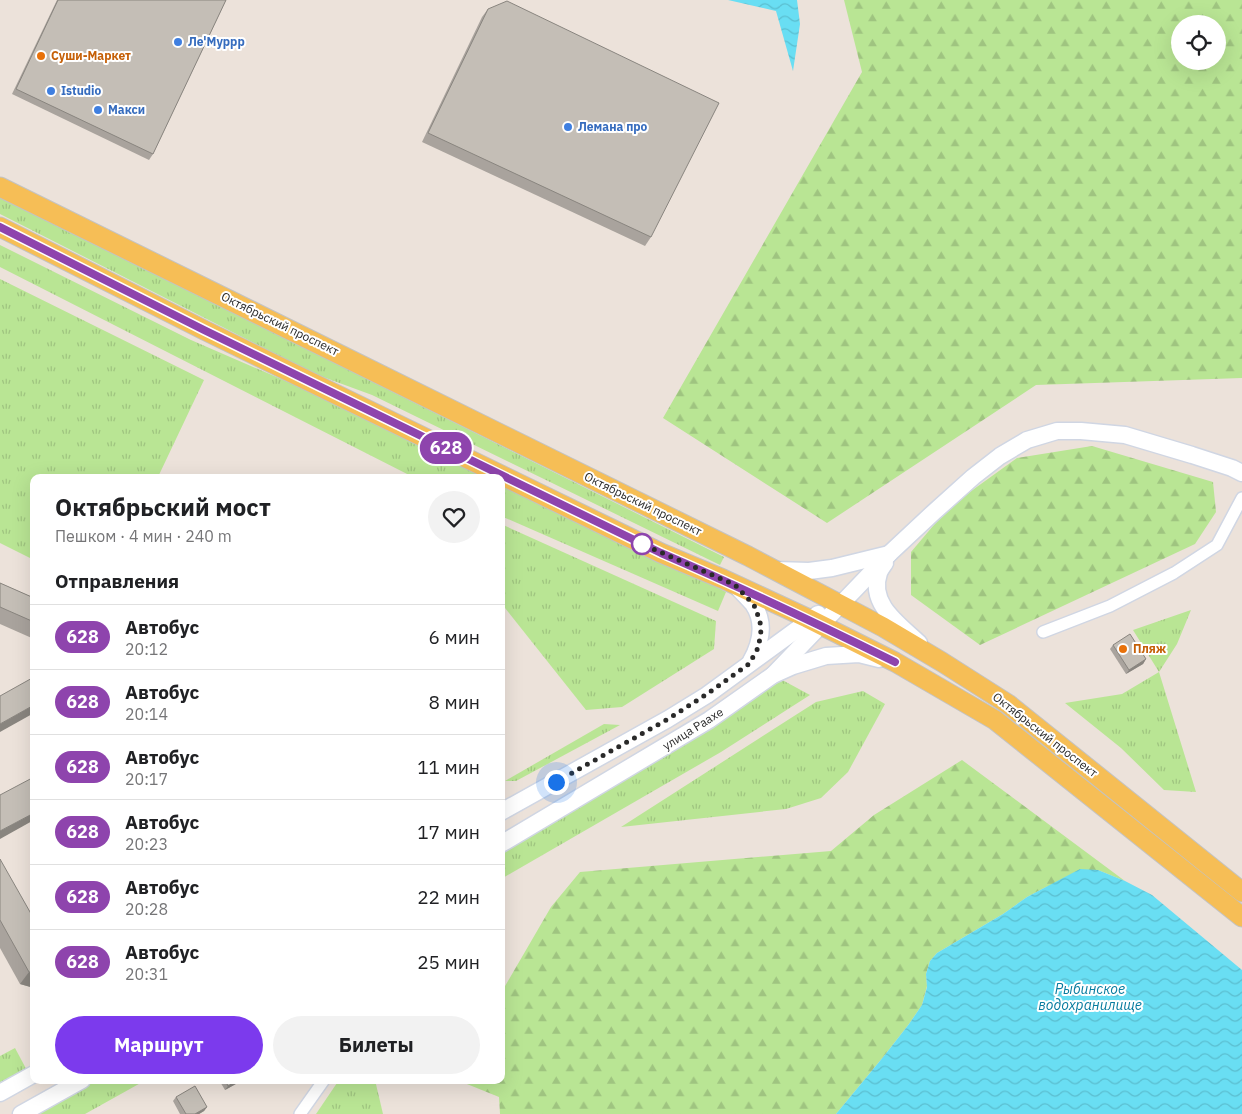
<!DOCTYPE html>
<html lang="ru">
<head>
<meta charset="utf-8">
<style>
  :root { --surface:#fff; --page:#f2f2f2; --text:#202124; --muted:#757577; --line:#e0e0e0; --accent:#7c3aed }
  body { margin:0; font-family:"IBM Plex Sans",sans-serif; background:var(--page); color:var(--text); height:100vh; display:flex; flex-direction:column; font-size:19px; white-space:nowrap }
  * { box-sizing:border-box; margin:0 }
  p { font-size:16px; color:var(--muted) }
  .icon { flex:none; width:28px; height:28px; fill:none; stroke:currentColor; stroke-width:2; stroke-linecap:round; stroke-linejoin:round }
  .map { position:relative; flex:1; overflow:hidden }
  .side { position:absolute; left:30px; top:474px; width:475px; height:610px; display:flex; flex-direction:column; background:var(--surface); border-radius:10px; box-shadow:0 5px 20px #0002 }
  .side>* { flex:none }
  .badge { padding:0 10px; border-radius:16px; font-size:18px; line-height:32px }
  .fabs { position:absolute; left:1171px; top:15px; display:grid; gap:10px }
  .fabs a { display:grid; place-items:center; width:55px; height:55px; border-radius:50%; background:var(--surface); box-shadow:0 5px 20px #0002; font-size:25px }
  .you { position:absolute; width:25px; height:25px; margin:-12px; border:4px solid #fff; border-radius:50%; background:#1a73e8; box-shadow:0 0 0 8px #1a73e833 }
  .map>.badge { position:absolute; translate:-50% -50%; box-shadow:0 0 0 2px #fff }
  h2 { padding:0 25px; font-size:19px; line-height:45px }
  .round { display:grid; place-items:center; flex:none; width:52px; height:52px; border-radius:26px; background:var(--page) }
  .overview { display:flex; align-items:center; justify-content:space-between; height:85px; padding:0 25px }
  h1 { font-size:24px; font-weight:800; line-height:38px }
  .cta { display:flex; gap:10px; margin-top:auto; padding:10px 25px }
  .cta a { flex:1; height:58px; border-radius:30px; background:var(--accent); color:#fff; font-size:20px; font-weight:800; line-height:58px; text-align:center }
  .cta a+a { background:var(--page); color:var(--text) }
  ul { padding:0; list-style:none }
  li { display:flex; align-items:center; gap:15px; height:65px; padding:0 25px; border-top:1px solid var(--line) }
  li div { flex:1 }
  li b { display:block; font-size:19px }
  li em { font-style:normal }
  li .badge { min-width:55px; font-weight:700; text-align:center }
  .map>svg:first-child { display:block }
  .grass { fill:url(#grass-tufts) }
  .forest { fill:url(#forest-firs); fill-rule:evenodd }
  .water { fill:url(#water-waves) }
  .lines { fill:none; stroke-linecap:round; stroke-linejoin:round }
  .street-casing { stroke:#d0d6e3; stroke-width:14 }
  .secondary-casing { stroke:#d0d6e3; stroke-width:19 }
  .primary-casing { stroke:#c3c3c3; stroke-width:21 }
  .street { stroke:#fff; stroke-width:11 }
  .secondary { stroke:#fff; stroke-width:16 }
  .primary { stroke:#f6be56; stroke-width:19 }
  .wall { fill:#a9a39d }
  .shaded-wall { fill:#89857f }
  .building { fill:#c4beb6; stroke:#89857f }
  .line-casing { stroke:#fff; stroke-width:11 }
  .line { stroke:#8e44ad; stroke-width:8 }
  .walk { stroke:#292929; stroke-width:5; stroke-dasharray:0 9 }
  .shop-dot { fill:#3f7fe0; stroke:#fff; stroke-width:2 }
  .food-dot { fill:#e8710a; stroke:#fff; stroke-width:2 }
  .stop-dot { fill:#fff; stroke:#8e44ad; stroke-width:2.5 }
  .labels { text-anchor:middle; stroke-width:4; stroke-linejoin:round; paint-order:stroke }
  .shop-label { font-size:12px; font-weight:bold; fill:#366cbe; stroke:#fff; text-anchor:start }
  .food-label { font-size:12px; font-weight:bold; fill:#c56008; stroke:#fff; text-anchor:start }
  .street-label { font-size:12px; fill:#292929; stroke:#fff }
  .water-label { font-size:14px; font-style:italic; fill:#087c9f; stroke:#fff }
</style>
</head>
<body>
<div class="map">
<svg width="1242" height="1114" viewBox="0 0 1242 1114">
  <defs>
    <pattern id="grass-tufts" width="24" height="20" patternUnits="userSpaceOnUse" patternTransform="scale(1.25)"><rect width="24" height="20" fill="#b9e594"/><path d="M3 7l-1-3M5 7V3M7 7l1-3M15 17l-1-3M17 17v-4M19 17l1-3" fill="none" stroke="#9fc480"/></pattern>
    <pattern id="forest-firs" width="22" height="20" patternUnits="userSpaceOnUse" patternTransform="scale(1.25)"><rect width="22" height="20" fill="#b9e594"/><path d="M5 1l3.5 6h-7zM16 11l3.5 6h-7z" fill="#9fc480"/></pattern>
    <pattern id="water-waves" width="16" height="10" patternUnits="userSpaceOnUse" patternTransform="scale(1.25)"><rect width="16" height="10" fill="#69def3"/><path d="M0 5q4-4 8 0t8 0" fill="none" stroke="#5bbed0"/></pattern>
  </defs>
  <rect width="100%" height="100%" fill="#ece2da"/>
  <!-- grass -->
  <g class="grass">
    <polygon points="0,196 724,557 720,565 372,395 315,374 0,214"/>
    <polygon points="0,245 191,340 401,431 497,477 415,478 0,267"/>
    <polygon points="0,279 204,380 158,477 34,478 34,560 0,543"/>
    <polygon points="501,480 658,557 726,592 718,611 501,516"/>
    <polygon points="501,524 716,621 714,649 622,707 586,710 501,603"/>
    <polygon points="1191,610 1177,644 1159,672 1196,792 1164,790 1121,748 1065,703 1122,694 1159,672 1133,630"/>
    <polygon points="773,675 810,695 721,752 501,879 501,844"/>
    <polygon points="863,691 885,704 848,772 821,798 786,809 621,827 816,702"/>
    <polygon points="604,724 620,725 516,781 505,781"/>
    <polygon points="15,1048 30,1076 0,1094 0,1056"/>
    <polygon points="82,1080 146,1080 85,1114 21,1114"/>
    <polygon points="339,1080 375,1080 383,1114 316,1114"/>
  </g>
  <!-- forest -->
  <g class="forest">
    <path d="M844,0H1242V378L1036,385L827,523L663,418L862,72ZM1180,24H1218V61H1180Z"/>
    <polygon points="1092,446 1213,482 1216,512 1195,544 980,645 911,595 911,552 949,507 1017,458"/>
    <polygon points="962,760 1125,881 1098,870 1046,887 1027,897 1003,914 937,953 930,961 926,974 927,986 922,1005 909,1024 884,1056 836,1114 500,1114 499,1097 457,1080 501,1080 501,993 551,907 580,872 831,851 874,815"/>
  </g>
  <!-- water -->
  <g class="water">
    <polygon points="728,0 797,0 800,24 793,71 776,11"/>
    <polygon points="1080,869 1098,870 1125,881 1152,895 1242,970 1242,1114 836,1114 884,1056 909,1024 922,1005 927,987 926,974 930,961 937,953 1003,914 1027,897"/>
  </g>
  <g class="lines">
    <!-- street casing -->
    <g class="street-casing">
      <g id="street">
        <polyline points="1043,632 1110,606 1174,573 1217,545 1242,498"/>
        <polyline points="300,1114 324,1080"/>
      </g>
    </g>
    <!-- secondary casing -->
    <g class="secondary-casing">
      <g id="secondary">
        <path d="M885,563C883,566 880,570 879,573C868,604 900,625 919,643"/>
        <polyline points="776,570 809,571 832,568 889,554"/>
        <path d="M736,586C742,592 748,598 753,604C766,623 761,643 751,661"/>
        <polyline points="773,675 889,554 934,512 973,477 1000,456 1027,440 1057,431 1081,431 1125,435 1192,455 1232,468 1242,473"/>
        <polyline points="501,812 668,719 707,695 818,614"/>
        <polyline points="501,844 709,720 773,675 793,666 826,656 859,654 879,659"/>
        <polyline points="0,1093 34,1074"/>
        <polyline points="21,1114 82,1080"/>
      </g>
    </g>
    <!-- primary casing -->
    <g class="primary-casing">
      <g id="primary">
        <polyline points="0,187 748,556 883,627 942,662 1008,704 1242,892"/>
        <polyline points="0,227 204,330 661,553 723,579 807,618 895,662 995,720 1242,917"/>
      </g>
    </g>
    <!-- street -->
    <use href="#street" class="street"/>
    <!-- secondary -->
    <use href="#secondary" class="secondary"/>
    <!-- primary -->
    <use href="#primary" class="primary"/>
  </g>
  <!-- wall -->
  <g class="wall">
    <polygon points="57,0 226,0 153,154 149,160 12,94"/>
    <polygon points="488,9 651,237 645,246 422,142 482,17"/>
    <polygon points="0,583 34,598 34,639 0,624"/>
    <polygon points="1113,645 1146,659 1143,664 1126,674 1110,649"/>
    <polygon points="0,859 34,988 20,984 0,948"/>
    <polygon points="219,1080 243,1080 225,1090"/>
    <polygon points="176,1097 207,1107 204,1111 199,1114 180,1114 173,1101"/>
  </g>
  <!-- shaded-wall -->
  <g class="shaded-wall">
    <polygon points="1146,659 1143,664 1126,674 1129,670"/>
    <polygon points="34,705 34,713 0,732 0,724"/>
    <polygon points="34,813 34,820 0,839 0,831"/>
    <polygon points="29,972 34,973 34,988 20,984"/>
    <polygon points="238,1080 243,1080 225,1090 228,1086"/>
    <polygon points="207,1107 204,1111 199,1114 195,1114"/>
  </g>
  <!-- building -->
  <g class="building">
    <polygon points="58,0 226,0 153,154 16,89"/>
    <polygon points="507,1 719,103 651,237 428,133 488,9"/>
    <polygon points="0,583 34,598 34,622 0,607"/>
    <polygon points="1130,634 1146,659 1129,670 1113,645"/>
    <polygon points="34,677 34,705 0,724 0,696"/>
    <polygon points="34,777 34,813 0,831 0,795"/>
    <polygon points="0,859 34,919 34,973 29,972 0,920"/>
    <polygon points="225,1080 238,1080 228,1086"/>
    <polygon points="195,1086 207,1107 195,1114 186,1114 176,1097"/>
  </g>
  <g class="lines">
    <!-- line casing -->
    <g class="line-casing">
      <path id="line" d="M0,227L204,330L661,553C740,587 818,624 895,662"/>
    </g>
    <!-- line -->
    <use href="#line" class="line"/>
    <!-- walk -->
    <polyline class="walk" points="556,782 668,719 707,694 749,664 757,650 761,635 760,621 754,605 735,585 642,544"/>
  </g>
  <!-- markers -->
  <g class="shop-dot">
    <circle cx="178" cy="42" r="5"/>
    <circle cx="51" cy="91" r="5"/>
    <circle cx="98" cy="110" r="5"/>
    <circle cx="568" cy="127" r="5"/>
  </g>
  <g class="food-dot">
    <circle cx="41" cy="56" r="5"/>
    <circle cx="1123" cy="649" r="5"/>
  </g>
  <circle class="stop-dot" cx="642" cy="544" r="10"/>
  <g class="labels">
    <!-- shop labels -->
    <g class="shop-label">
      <text x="188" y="46">Ле'Муррр</text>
      <text x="61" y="95">Istudio</text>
      <text x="108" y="114">Макси</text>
      <text x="578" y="131">Лемана про</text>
    </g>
    <!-- food labels -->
    <g class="food-label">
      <text x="51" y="60">Суши-Маркет</text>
      <text x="1133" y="653">Пляж</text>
    </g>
    <!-- street labels -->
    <g class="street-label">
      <text transform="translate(280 324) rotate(26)" y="4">Октябрьский проспект</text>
      <text transform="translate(643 504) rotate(26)" y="4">Октябрьский проспект</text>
      <text transform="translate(693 729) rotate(-32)" y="4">улица Раахе</text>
      <text transform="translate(1045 735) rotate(38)" y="4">Октябрьский проспект</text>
    </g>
    <!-- water labels -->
    <g class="water-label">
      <text x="1090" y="994">Рыбинское<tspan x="1090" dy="16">водохранилище</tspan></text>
    </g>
  </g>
</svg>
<div class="fabs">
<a><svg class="icon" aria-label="locate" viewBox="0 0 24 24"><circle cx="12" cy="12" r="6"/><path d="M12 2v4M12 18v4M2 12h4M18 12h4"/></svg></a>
</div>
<div class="you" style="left:556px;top:782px"></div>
<b class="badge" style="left:446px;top:448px;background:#8e44ad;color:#fff">628</b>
<section class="side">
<div class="overview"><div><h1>Октябрьский мост</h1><p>Пешком · 4 мин · 240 m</p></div><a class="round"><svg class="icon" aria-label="heart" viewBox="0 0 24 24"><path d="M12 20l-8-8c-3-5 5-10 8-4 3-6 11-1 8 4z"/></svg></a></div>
<h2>Отправления</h2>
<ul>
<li><span class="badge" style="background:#8e44ad;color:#fff">628</span><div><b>Автобус</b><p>20:12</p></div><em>6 мин</em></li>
<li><span class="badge" style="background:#8e44ad;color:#fff">628</span><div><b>Автобус</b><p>20:14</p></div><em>8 мин</em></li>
<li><span class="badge" style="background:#8e44ad;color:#fff">628</span><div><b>Автобус</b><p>20:17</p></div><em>11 мин</em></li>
<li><span class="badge" style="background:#8e44ad;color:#fff">628</span><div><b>Автобус</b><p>20:23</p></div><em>17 мин</em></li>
<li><span class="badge" style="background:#8e44ad;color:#fff">628</span><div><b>Автобус</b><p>20:28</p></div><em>22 мин</em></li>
<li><span class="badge" style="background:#8e44ad;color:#fff">628</span><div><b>Автобус</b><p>20:31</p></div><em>25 мин</em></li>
</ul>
<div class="cta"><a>Маршрут</a><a>Билеты</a></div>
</section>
</div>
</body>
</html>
